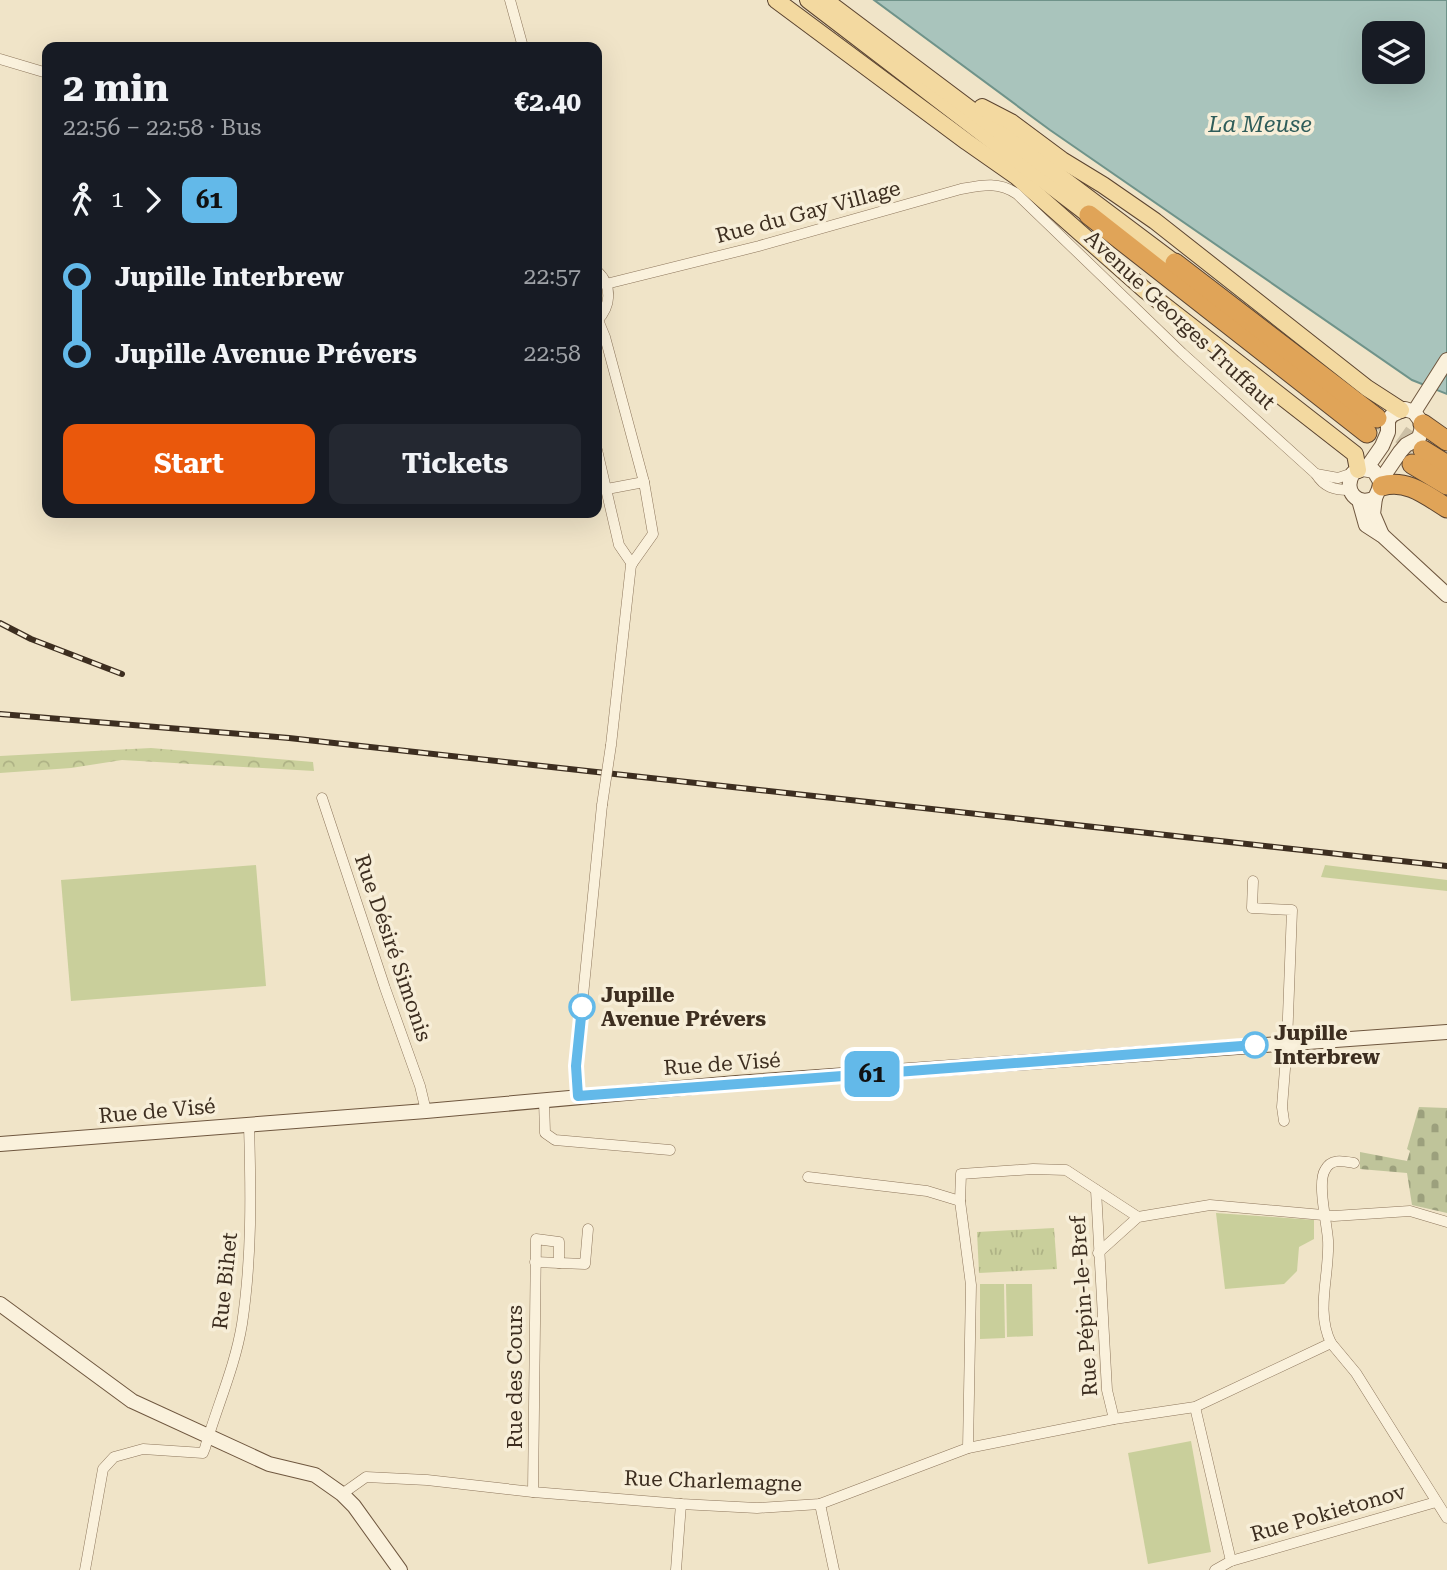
<!DOCTYPE html>
<html lang="en">
<head>
<meta charset="utf-8">
<style>
  :root { --surface:#171b24; --page:#242831; --text:#f1f3f6; --muted:#9ea1a6; --accent:#ea580c }
  body { margin:0; font-family:"Roboto Serif",serif; background:var(--page); color:var(--text); height:100vh; display:flex; flex-direction:column; font-size:26px; white-space:nowrap }
  * { box-sizing:border-box; margin:0 }
  p { font-size:23px; color:var(--muted) }
  .icon { flex:none; width:38px; height:38px; fill:none; stroke:currentColor; stroke-width:2; stroke-linecap:round; stroke-linejoin:round }
  .map { position:relative; flex:1; overflow:hidden }
  .drawer { position:absolute; left:42px; top:42px; width:560px; height:476px; display:flex; flex-direction:column; background:var(--surface); border-radius:14px; box-shadow:0 7px 28px #0002 }
  .drawer>* { flex:none }
  .badge { padding:0 14px; border-radius:10px; font-size:24px; line-height:46px }
  .tools { position:absolute; left:1362px; top:21px; display:grid; gap:14px }
  .tools a { display:grid; place-items:center; width:63px; height:63px; border-radius:14px; background:var(--surface); box-shadow:0 7px 28px #0002; font-size:35px }
  .map>.badge { position:absolute; translate:-50% -50%; box-shadow:0 0 0 4px #fff }
  .legs { display:flex; align-items:center; gap:10px; height:77px; padding:0 21px; font-size:23px }
  .legs p { margin-inline-start:auto }
  .summary { display:flex; align-items:center; justify-content:space-between; height:119px; padding:0 21px }
  h1 { font-size:38px; font-weight:700; line-height:52px }
  .primary-button { display:flex; gap:14px; margin-top:auto; padding:14px 21px }
  .primary-button a { flex:1; height:80px; border-radius:14px; background:var(--accent); color:#fff; font-size:28px; font-weight:700; line-height:80px; text-align:center }
  .primary-button a+a { background:var(--page); color:var(--text) }
  ul { padding:0 21px; list-style:none }
  li { display:flex; align-items:center; gap:24px; height:77px; font-size:26px }
  li i { display:grid; place-items:center; width:10px; height:100%; margin:0 9px; background:currentColor }
  li i::after { content:''; width:18px; height:18px; margin:-9px; border:5px solid; border-radius:50%; background:var(--surface) }
  li p { margin-inline-start:auto }
  li:first-child i { background:linear-gradient(#0000 50%,currentColor 0) }
  li:last-child i { background:linear-gradient(currentColor 50%,#0000 0) }
  .map>svg:first-child { display:block }
  .grass { fill:#c9cf9b }
  .forest { fill:url(#forest-crowns) }
  .cemetery { fill:url(#cemetery-stones) }
  .park { fill:url(#park-tufts) }
  .water { fill:#a9c4bc; stroke:#6f938a; stroke-width:2; fill-rule:evenodd }
  .lines { fill:none; stroke-linecap:round; stroke-linejoin:round }
  .highway-tunnel { stroke:#ccc0a6; stroke-width:19; stroke-dasharray:19 10; stroke-linecap:butt }
  .street-casing { stroke:#8d765c; stroke-width:11 }
  .secondary-casing { stroke:#6f573f; stroke-width:16 }
  .primary-casing { stroke:#5b4430; stroke-width:18 }
  .highway-casing { stroke:#5b4430; stroke-width:21 }
  .street { stroke:#faf1dc; stroke-width:10 }
  .secondary { stroke:#faf1dc; stroke-width:14 }
  .primary { stroke:#f3d9a0; stroke-width:16 }
  .highway { stroke:#e0a458; stroke-width:19 }
  .rail-casing { stroke:#3d2e20; stroke-width:6 }
  .rail { stroke:#f7eed8; stroke-width:3.5; stroke-dasharray:10; stroke-linecap:butt }
  .street-bridge-casing { stroke:#8d765c; stroke-width:11; stroke-linecap:butt }
  .street-bridge { stroke:#faf1dc; stroke-width:10 }
  .line-1-casing { stroke:#fff; stroke-width:16 }
  .line-1 { stroke:#63b9e9; stroke-width:10 }
  .stop-1-dot { fill:#fff; stroke:#63b9e9; stroke-width:3.5 }
  .labels { text-anchor:middle; stroke-width:7; stroke-linejoin:round; paint-order:stroke }
  .street-label { font-size:21px; fill:#3d2e20; stroke:#f7eed8 }
  .stop-label { font-size:21px; font-weight:bold; fill:#3d2e20; stroke:#f7eed8; text-anchor:start }
  .water-label { font-size:23px; font-style:italic; fill:#2f5d5a; stroke:#f7eed8 }
</style>
</head>
<body>
<div class="map">
<svg width="1447" height="1570" viewBox="0 0 1447 1570">
  <defs>
    <pattern id="forest-crowns" width="20" height="18" patternUnits="userSpaceOnUse" patternTransform="scale(1.75)"><rect width="20" height="18" fill="#c9cf9b"/><path d="M2 6a3 3 0 1 1 6 0M12 15a3 3 0 1 1 6 0" fill="none" stroke="#aeb285"/></pattern>
    <pattern id="cemetery-stones" width="16" height="16" patternUnits="userSpaceOnUse" patternTransform="scale(1.75)"><rect width="16" height="16" fill="#bfc49a"/><path d="M2 7V4a2 2 0 0 1 4 0v3zM10 15v-3a2 2 0 0 1 4 0v3z" fill="#9ca07d"/></pattern>
    <pattern id="park-tufts" width="24" height="20" patternUnits="userSpaceOnUse" patternTransform="scale(1.75)"><rect width="24" height="20" fill="#c9cf9b"/><path d="M3 7l-1-3M5 7V3M7 7l1-3M15 17l-1-3M17 17v-4M19 17l1-3" fill="none" stroke="#aeb285"/></pattern>
  </defs>
  <rect width="100%" height="100%" fill="#f0e4c8"/>
  <!-- grass -->
  <g class="grass">
    <polygon points="256,865 266,986 71,1001 61,880"/>
    <polygon points="1325,865 1447,880 1447,891 1321,877"/>
    <polygon points="1216,1213 1314,1220 1314,1239 1299,1247 1297,1271 1284,1284 1225,1289"/>
    <polygon points="980,1284 1004,1284 1005,1338 980,1339"/>
    <polygon points="1006,1284 1032,1284 1033,1336 1007,1337"/>
    <polygon points="1191,1441 1211,1552 1148,1564 1128,1453"/>
  </g>
  <!-- forest -->
  <polygon class="forest" points="151,748 313,762 314,771 122,760 71,768 0,773 0,756"/>
  <!-- cemetery -->
  <polygon class="cemetery" points="1419,1107 1447,1108 1447,1213 1412,1205 1407,1173 1360,1169 1360,1152 1407,1161 1410,1151 1407,1149"/>
  <!-- park -->
  <polygon class="park" points="1054,1228 1057,1269 979,1273 977,1232"/>
  <!-- water -->
  <path class="water" d="M874,0H1447V394L1412,380L1050,130ZM1374,33H1412V72H1374Z"/>
  <g class="lines">
    <!-- highway-tunnel -->
    <polyline class="highway-tunnel" points="1377,418 1423,450"/>
    <!-- street casing -->
    <g class="street-casing">
      <g id="street">
        <polyline points="510,0 523,47"/>
        <polyline points="0,59 47,73"/>
        <path d="M597,271C613,286 611,306 597,321"/>
        <path d="M606,284L759,246L961,189C982,185 999,181 1017,194L1182,353L1316,474C1324,487 1334,490 1349,490"/>
        <polyline points="598,320 605,337 644,482 653,534 631,565 611,745"/>
        <polyline points="597,450 619,545 632,564"/>
        <polyline points="1316,474 1338,478 1353,473"/>
        <polyline points="607,489 644,482"/>
        <polyline points="322,798 385,988 420,1086 426,1111"/>
        <polyline points="1253,881 1252,908 1292,910 1287,1043 1282,1107 1284,1121"/>
        <polyline points="578,1096 576,1066 602,805"/>
        <polyline points="544,1100 545,1133 555,1140 670,1150"/>
        <polyline points="808,1177 927,1191 960,1201"/>
        <polyline points="1096,1190 1107,1390 1114,1419"/>
        <polyline points="1098,1253 1138,1217 1210,1205 1334,1216 1410,1211 1447,1222"/>
        <polyline points="535,1262 585,1264 588,1229"/>
        <path d="M1331,1343C1315,1311 1330,1274 1328,1240C1327,1224 1317,1183 1325,1170C1331,1158 1343,1161 1354,1163"/>
        <polyline points="1195,1407 1231,1561"/>
        <polyline points="968,1448 971,1285 960,1201 961,1174 1033,1169 1066,1170 1138,1217"/>
        <polyline points="533,1492 536,1239 559,1242 559,1263"/>
        <polyline points="342,1494 366,1477 427,1480 533,1492 681,1504 757,1508 820,1504 968,1448 1114,1419 1195,1407 1331,1343 1356,1373 1447,1518"/>
        <polyline points="820,1504 834,1570"/>
        <path d="M85,1570L103,1469L114,1457L143,1449L203,1453L205,1448C217,1406 235,1367 242,1324C252,1258 251,1192 249,1125"/>
        <polyline points="676,1570 681,1504"/>
        <polyline points="1215,1570 1231,1561 1436,1502"/>
      </g>
    </g>
    <!-- secondary casing -->
    <g class="secondary-casing">
      <g id="secondary">
        <polyline points="1414,412 1447,360"/>
        <path d="M1366,469L1382,446L1388,432V420L1392,415L1405,409L1414,412L1423,424L1419,438L1406,445L1400,452L1387,471L1375,498C1357,507 1343,491 1353,473L1363,469L1374,471L1381,483"/>
        <polyline points="1375,498 1373,514 1382,535"/>
        <polyline points="1359,500 1366,525 1383,536 1447,595"/>
        <polyline points="0,1144 426,1111 736,1083 1447,1032"/>
        <polyline points="0,1304 132,1401 269,1464 315,1475 342,1494 354,1506 400,1570"/>
      </g>
    </g>
    <!-- primary casing -->
    <g class="primary-casing">
      <g id="primary">
        <polyline points="776,0 967,142 1017,177 1146,291 1355,454 1358,470"/>
        <polyline points="808,0 1089,215"/>
        <polyline points="825,0 1175,263"/>
        <polyline points="982,107 1011,122 1062,160 1103,185 1155,221 1367,388 1401,410"/>
      </g>
    </g>
    <!-- highway casing -->
    <g class="highway-casing">
      <g id="highway">
        <polyline points="1089,215 1367,433"/>
        <polyline points="1175,263 1377,418"/>
        <polyline points="1423,424 1447,441"/>
        <polyline points="1423,450 1447,465"/>
        <polyline points="1412,464 1447,485"/>
        <path d="M1382,486C1407,479 1426,495 1447,508"/>
      </g>
    </g>
    <!-- street -->
    <use href="#street" class="street"/>
    <!-- secondary -->
    <use href="#secondary" class="secondary"/>
    <!-- primary -->
    <use href="#primary" class="primary"/>
    <!-- highway -->
    <use href="#highway" class="highway"/>
    <!-- rail casing -->
    <g class="rail-casing">
      <g id="rail">
        <polyline points="0,623 31,639 122,674"/>
        <polyline points="0,714 289,738 1447,866"/>
      </g>
    </g>
    <!-- rail -->
    <use href="#rail" class="rail"/>
    <!-- street-bridge casing -->
    <g class="street-bridge-casing">
      <polyline id="street-bridge" points="602,805 611,745"/>
    </g>
    <!-- street-bridge -->
    <use href="#street-bridge" class="street-bridge"/>
  </g>
  <g class="lines">
    <!-- line-1 casing -->
    <g class="line-1-casing">
      <polyline id="line-1" points="582,1007 576,1066 578,1096 1255,1045"/>
    </g>
    <!-- line-1 -->
    <use href="#line-1" class="line-1"/>
  </g>
  <!-- markers -->
  <g class="stop-1-dot">
    <circle cx="582" cy="1007" r="12"/>
    <circle cx="1255" cy="1045" r="12"/>
  </g>
  <g class="labels">
    <!-- street labels -->
    <g class="street-label">
      <text transform="translate(808 212) rotate(-15)" y="7">Rue du Gay Village</text>
      <text transform="translate(1180 320) rotate(43)" y="7">Avenue Georges Truffaut</text>
      <text transform="translate(393 948) rotate(71)" y="7">Rue Désiré Simonis</text>
      <text transform="translate(722 1064) rotate(-4)" y="7">Rue de Visé</text>
      <text transform="translate(157 1111) rotate(-5)" y="7">Rue de Visé</text>
      <text transform="translate(225 1281) rotate(-84)" y="7">Rue Bihet</text>
      <text transform="translate(1084 1306) rotate(-94)" y="7">Rue Pépin-le-Bref</text>
      <text transform="translate(515 1377) rotate(-90)" y="7">Rue des Cours</text>
      <text transform="translate(713 1481) rotate(2)" y="7">Rue Charlemagne</text>
      <text transform="translate(1328 1513) rotate(-16)" y="7">Rue Pokietonov</text>
    </g>
    <!-- stop labels -->
    <g class="stop-label">
      <text x="601" y="1002">Jupille<tspan x="601" dy="24">Avenue Prévers</tspan></text>
      <text x="1274" y="1040">Jupille<tspan x="1274" dy="24">Interbrew</tspan></text>
    </g>
    <!-- water labels -->
    <g class="water-label">
      <text x="1260" y="132">La Meuse</text>
    </g>
  </g>
</svg>
<div class="tools">
<a><svg class="icon" aria-label="layers" viewBox="0 0 24 24"><path d="M12 4l9 5-9 5-9-5zM3 14l9 5 9-5"/></svg></a>
</div>
<b class="badge" style="left:872px;top:1074px;background:#63b9e9;color:#111">61</b>
<section class="drawer">
<div class="summary"><div><h1>2 min</h1><p>22:56 – 22:58 · Bus</p></div><b>€2.40</b></div>
<div class="legs"><svg class="icon" aria-label="walk" viewBox="0 0 24 24"><circle cx="13" cy="4" r="2"/><path d="M13 8l-2 6 4 7M11 14l-3 7M7 12l3-4h3l4 4"/></svg>1<svg class="icon" aria-label="forward" viewBox="0 0 24 24"><path d="M9 5l7 7-7 7"/></svg><b class="badge" style="background:#63b9e9;color:#111">61</b></div>
<ul>
<li><i style="color:#63b9e9"></i><b>Jupille Interbrew</b><p>22:57</p></li>
<li><i style="color:#63b9e9"></i><b>Jupille Avenue Prévers</b><p>22:58</p></li>
</ul>
<div class="primary-button"><a>Start</a><a>Tickets</a></div>
</section>
</div>
</body>
</html>
